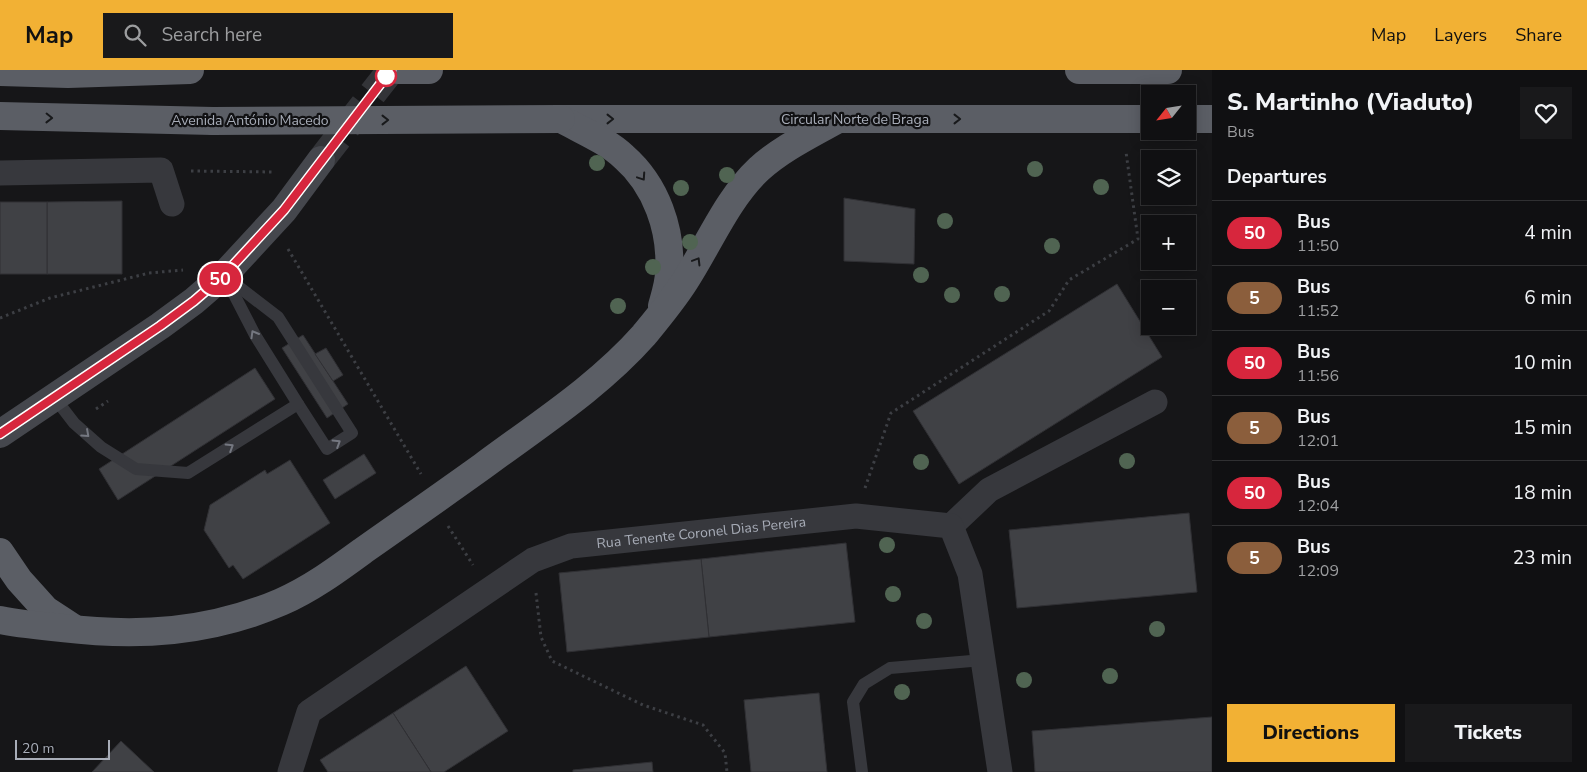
<!DOCTYPE html>
<html lang="en">
<head>
<meta charset="utf-8">
<style>
  :root { --surface:#101012; --page:#19191b; --text:#f1f3f6; --muted:#9c9d9f; --line:#303032; --accent:#f2b134 }
  body { margin:0; font-family:"Nunito Sans",sans-serif; background:var(--page); color:var(--text); height:100vh; display:flex; flex-direction:column; font-size:19px; white-space:nowrap }
  * { box-sizing:border-box; margin:0 }
  p { font-size:16px; color:var(--muted) }
  .icon { flex:none; width:28px; height:28px; fill:none; stroke:currentColor; stroke-width:2; stroke-linecap:round; stroke-linejoin:round }
  .map { position:relative; flex:1; overflow:hidden }
  .drawer { display:flex; flex-direction:column; background:var(--surface); width:375px }
  .drawer>* { flex:none }
  .badge { padding:0 10px; border-radius:16px; font-size:18px; line-height:32px }
  .needle { width:32px; rotate:240deg }
  .buttons { position:absolute; left:1141px; top:15px; display:grid; gap:10px }
  .buttons a { display:grid; place-items:center; width:55px; height:55px; border-radius:0px; background:var(--surface); box-shadow:0 2px 12px #0003,0 0 0 1px var(--line); font-size:25px }
  .scale { position:absolute; left:15px; bottom:12px; width:95px; box-sizing:border-box; padding-left:5px; border:2px solid #a8adb8; border-top:0; font-size:14px; line-height:18px; white-space:nowrap; color:#a8adb8; -webkit-text-stroke:4px #111113; paint-order:stroke }
  .map>.badge { position:absolute; translate:-50% -50%; box-shadow:0 0 0 2px #fff }
  h2 { padding:0 15px; font-size:19px; line-height:45px }
  .round { display:grid; place-items:center; flex:none; width:52px; height:52px; border-radius:0px; background:var(--page) }
  .summary { display:flex; align-items:center; justify-content:space-between; height:85px; padding:0 15px }
  h1 { font-size:24px; font-weight:800; line-height:38px }
  .primary-button { display:flex; gap:10px; margin-top:auto; padding:10px 15px }
  .primary-button a { flex:1; height:58px; border-radius:0px; background:var(--accent); color:#111; font-size:20px; font-weight:800; line-height:58px; text-align:center }
  .primary-button a+a { background:var(--page); color:var(--text) }
  ul { padding:0; list-style:none }
  li { display:flex; align-items:center; gap:15px; height:65px; padding:0 15px; border-top:1px solid var(--line) }
  li div { flex:1 }
  li b { display:block; font-size:19px }
  li em { font-style:normal }
  li .badge { min-width:55px; font-weight:700; text-align:center }
  header { display:flex; align-items:center; gap:30px; box-sizing:border-box; height:70px; padding:0 25px; background:var(--accent); color:#111 }
  header strong { font-size:24px }
  nav { display:flex; gap:28px; margin-inline-start:auto; font-size:18px }
  .search { width:350px; height:45px; background:var(--page); display:flex; align-items:center; gap:12px; box-sizing:border-box; padding:0 18px; border-radius:0px; color:var(--muted); font-size:19px }
  main { display:flex; flex:1; min-height:0 }
  .map>svg:first-child { display:block }
  .building { fill:#404145; stroke:#303034 }
  .lines { fill:none; stroke-linecap:round; stroke-linejoin:round }
  .secondary-tunnel { stroke:#333438; stroke-width:28; stroke-dasharray:28 14; stroke-linecap:butt }
  .path { stroke:#3d3f44; stroke-width:3; stroke-dasharray:2.5 4; stroke-linecap:butt }
  .service { stroke:#37383d; stroke-width:12 }
  .minor { stroke:#37383d; stroke-width:25 }
  .secondary { stroke:#45474d; stroke-width:28 }
  .trunk { stroke:#5b5e65; stroke-width:28 }
  .trunk-bridge { stroke:#5b5e65; stroke-width:28 }
  .tree { fill:#506452 }
  .oneway { stroke:#18191b }
  .oneway2 { stroke:#757881 }
  .line-casing { stroke:#fff; stroke-width:11 }
  .line { stroke:#d7263d; stroke-width:8 }
  .stop-dot { fill:#fff; stroke:#d7263d; stroke-width:2.5 }
  .labels { text-anchor:middle; stroke-width:4.5; stroke-linejoin:round; paint-order:stroke }
  .street-label { font-size:14px; fill:#a8adb8; stroke:#111113 }
</style>
</head>
<body>
<header>
<strong>Map</strong>
<div class="search"><svg class="icon" aria-label="search" viewBox="0 0 24 24"><circle cx="10" cy="10" r="6"/><path d="M15 15l6 6"/></svg>Search here</div>
<nav><a>Map</a><a>Layers</a><a>Share</a></nav>
</header>
<main>
<div class="map">
<svg width="1212" height="702" viewBox="0 0 1212 702">
  <rect width="100%" height="100%" fill="#161618"/>
  <!-- building -->
  <g class="building">
    <polygon points="844,128 915,139 914,194 844,191"/>
    <polygon points="122,131 122,204 47,204 47,132"/>
    <rect x="0" y="132" width="47" height="72"/>
    <polygon points="1117,214 1162,287 959,414 913,341"/>
    <polygon points="303,265 348,334 327,348 282,278"/>
    <polygon points="326,278 343,305 333,311 315,284"/>
    <polygon points="255,298 275,329 118,430 99,399"/>
    <polygon points="364,384 376,403 335,429 323,410"/>
    <polygon points="290,390 330,453 243,509 233,495 229,498 204,460 210,435 265,400 267,404"/>
    <polygon points="1189,443 1197,522 1017,538 1009,460"/>
    <polygon points="846,473 855,552 709,567 701,489"/>
    <polygon points="701,489 709,567 567,582 559,503"/>
    <polygon points="466,596 508,661 444,702 431,702 393,643"/>
    <polygon points="819,623 827,702 751,702 744,630"/>
    <polygon points="393,643 431,702 328,702 320,690"/>
    <polygon points="1212,647 1212,702 1035,702 1032,661"/>
    <polygon points="121,671 154,702 92,702"/>
    <polygon points="652,692 653,702 573,702 573,700"/>
  </g>
  <g class="lines">
    <!-- secondary-tunnel -->
    <polyline class="secondary-tunnel" points="321,90 391,0"/>
    <!-- path -->
    <g class="path">
      <polyline points="191,101 275,102"/>
      <polyline points="288,179 421,404"/>
      <polyline points="0,248 50,228 149,203 183,200"/>
      <polyline points="96,339 108,331"/>
      <polyline points="865,418 891,343 1049,241 1069,210 1138,169 1126,82"/>
      <polyline points="448,456 473,495"/>
      <polyline points="536,523 541,567 552,591 643,635 703,655 725,683 727,702"/>
    </g>
    <!-- service -->
    <g class="service">
      <polyline points="226,207 278,247 352,363 327,379 298,334"/>
      <polyline points="54,327 74,353 101,377 136,399 188,403 298,334 255,265 224,205"/>
      <polyline points="862,702 853,632 864,614 890,598 983,590"/>
    </g>
    <!-- minor -->
    <g class="minor">
      <polyline points="0,103 161,100 172,134"/>
      <polyline points="951,456 989,420 1155,332"/>
      <path id="s1" d="M290,702L309,642L533,490L571,476L856,446L951,456L970,504L1000,702"/>
    </g>
    <!-- secondary -->
    <polyline class="secondary" points="0,364 160,256 194,231 224,205 284,140 321,90"/>
    <!-- trunk -->
    <g class="trunk">
      <polyline points="398,0 429,0"/>
      <polyline points="1079,0 1168,0"/>
      <polyline points="0,2 68,4 190,0"/>
      <polyline points="0,46 213,51"/>
      <polyline points="561,49 1150,49"/>
      <polyline points="1188,49 1212,49"/>
      <path d="M565,51C585,62 607,71 624,87C656,115 672,160 669,202C669,213 665,225 662,236"/>
      <polyline points="0,482 19,510 46,540 75,559"/>
      <path d="M0,550C20,554 41,556 62,558C138,567 209,563 281,532C311,519 338,499 364,480C404,452 444,424 483,396C538,355 598,317 644,265C658,248 673,230 685,211C709,174 727,129 759,99C782,78 812,64 838,49"/>
    </g>
    <!-- trunk-bridge -->
    <polyline class="trunk-bridge" points="213,51 561,49"/>
  </g>
  <!-- trees -->
  <g class="tree">
    <circle cx="597" cy="93" r="8"/>
    <circle cx="1035" cy="99" r="8"/>
    <circle cx="727" cy="105" r="8"/>
    <circle cx="1101" cy="117" r="8"/>
    <circle cx="681" cy="118" r="8"/>
    <circle cx="945" cy="151" r="8"/>
    <circle cx="690" cy="172" r="8"/>
    <circle cx="1052" cy="176" r="8"/>
    <circle cx="653" cy="197" r="8"/>
    <circle cx="921" cy="205" r="8"/>
    <circle cx="1002" cy="224" r="8"/>
    <circle cx="952" cy="225" r="8"/>
    <circle cx="618" cy="236" r="8"/>
    <circle cx="1127" cy="391" r="8"/>
    <circle cx="921" cy="392" r="8"/>
    <circle cx="887" cy="475" r="8"/>
    <circle cx="893" cy="524" r="8"/>
    <circle cx="924" cy="551" r="8"/>
    <circle cx="1157" cy="559" r="8"/>
    <circle cx="1110" cy="606" r="8"/>
    <circle cx="1024" cy="610" r="8"/>
    <circle cx="902" cy="622" r="8"/>
  </g>
  <!-- one-way arrows -->
  <defs><path id="oneway-chevron" d="M-2-3.5L2.5 0L-2 3.5" fill="none" stroke-width="1.6" stroke-linecap="round" stroke-linejoin="round" transform="scale(1.25)"/></defs>
  <g class="oneway">
    <use href="#oneway-chevron" transform="translate(49 48) rotate(1)"/>
    <use href="#oneway-chevron" transform="translate(610 49)"/>
    <use href="#oneway-chevron" transform="translate(957 49)"/>
    <use href="#oneway-chevron" transform="translate(385 50)"/>
    <use href="#oneway-chevron" transform="translate(642 107) rotate(56)"/>
    <use href="#oneway-chevron" transform="translate(697 191) rotate(-59)"/>
  </g>
  <g class="oneway2">
    <use href="#oneway-chevron" transform="translate(254 264) rotate(-120)"/>
    <use href="#oneway-chevron" transform="translate(86 364) rotate(42)"/>
    <use href="#oneway-chevron" transform="translate(337 373) rotate(-32)"/>
    <use href="#oneway-chevron" transform="translate(230 377) rotate(-32)"/>
  </g>
  <g class="lines">
    <!-- line casing -->
    <g class="line-casing">
      <polyline id="line" points="0,364 160,256 194,231 224,205 284,140 391,0"/>
    </g>
    <!-- line -->
    <use href="#line" class="line"/>
  </g>
  <!-- markers -->
  <circle class="stop-dot" cx="386" cy="6" r="10"/>
  <g class="labels">
    <!-- street labels -->
    <g class="street-label">
      <text x="855" y="54">Circular Norte de Braga</text>
      <text x="250" y="55">Avenida António Macedo</text>
      <text dy="5" stroke="none"><textPath href="#s1" startOffset="505">Rua Tenente Coronel Dias Pereira</textPath></text>
    </g>
  </g>
</svg>
<div class="buttons">
<a><svg class="needle" viewBox="-14 -14 28 28"><path d="M0-13l5 13h-10z" fill="#e53935"/><path d="M0 13l5-13h-10z" fill="#9c9d9f"/></svg></a>
<a><svg class="icon" aria-label="layers" viewBox="0 0 24 24"><path d="M12 4l9 5-9 5-9-5zM3 14l9 5 9-5"/></svg></a>
<a>+</a>
<a>−</a>
</div>
<div class="scale">20 m</div>
<b class="badge" style="left:220px;top:209px;background:#d7263d;color:#fff">50</b>
</div>
<section class="drawer">
<div class="summary"><div><h1>S. Martinho (Viaduto)</h1><p>Bus</p></div><a class="round"><svg class="icon" aria-label="heart" viewBox="0 0 24 24"><path d="M12 20l-8-8c-3-5 5-10 8-4 3-6 11-1 8 4z"/></svg></a></div>
<h2>Departures</h2>
<ul>
<li><span class="badge" style="background:#d7263d;color:#fff">50</span><div><b>Bus</b><p>11:50</p></div><em>4 min</em></li>
<li><span class="badge" style="background:#8b5e3c;color:#fff">5</span><div><b>Bus</b><p>11:52</p></div><em>6 min</em></li>
<li><span class="badge" style="background:#d7263d;color:#fff">50</span><div><b>Bus</b><p>11:56</p></div><em>10 min</em></li>
<li><span class="badge" style="background:#8b5e3c;color:#fff">5</span><div><b>Bus</b><p>12:01</p></div><em>15 min</em></li>
<li><span class="badge" style="background:#d7263d;color:#fff">50</span><div><b>Bus</b><p>12:04</p></div><em>18 min</em></li>
<li><span class="badge" style="background:#8b5e3c;color:#fff">5</span><div><b>Bus</b><p>12:09</p></div><em>23 min</em></li>
</ul>
<div class="primary-button"><a>Directions</a><a>Tickets</a></div>
</section>
</main>
</body>
</html>
